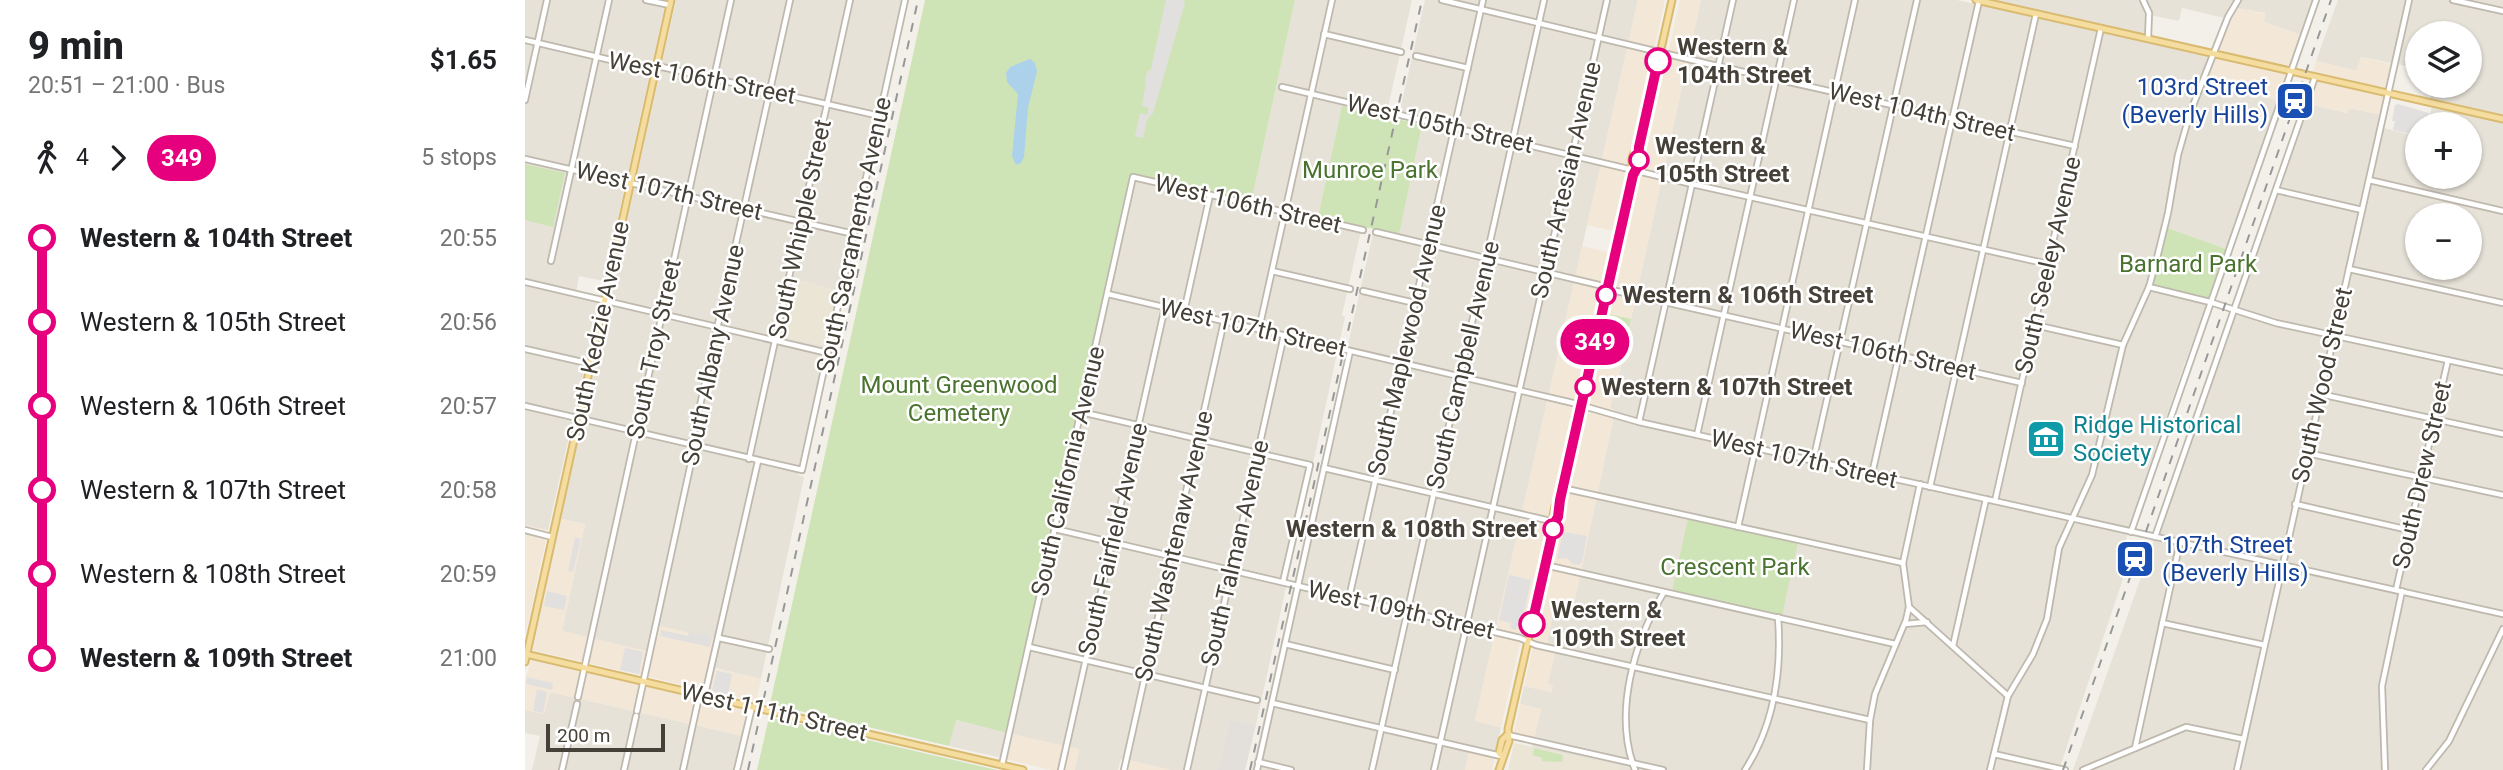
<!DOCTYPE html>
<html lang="en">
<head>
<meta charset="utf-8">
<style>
  :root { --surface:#fff; --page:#f6f6f6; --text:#202124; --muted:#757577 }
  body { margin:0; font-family:Roboto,sans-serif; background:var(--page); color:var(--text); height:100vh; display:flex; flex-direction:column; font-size:26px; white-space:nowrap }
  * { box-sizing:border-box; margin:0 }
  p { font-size:23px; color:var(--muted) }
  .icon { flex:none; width:38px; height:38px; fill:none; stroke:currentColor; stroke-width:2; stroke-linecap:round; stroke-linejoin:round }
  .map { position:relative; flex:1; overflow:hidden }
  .details { display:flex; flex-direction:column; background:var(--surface); width:525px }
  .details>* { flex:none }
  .badge { padding:0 14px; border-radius:23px; font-size:24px; line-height:46px }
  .buttons { position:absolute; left:1880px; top:21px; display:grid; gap:14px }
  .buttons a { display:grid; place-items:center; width:77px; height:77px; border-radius:50%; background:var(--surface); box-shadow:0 2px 5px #0004; font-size:35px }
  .scale { position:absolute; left:21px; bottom:18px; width:119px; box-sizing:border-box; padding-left:7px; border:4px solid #464138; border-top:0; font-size:19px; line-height:24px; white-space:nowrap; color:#464138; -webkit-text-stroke:5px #fff; paint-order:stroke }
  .map>.badge { position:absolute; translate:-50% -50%; box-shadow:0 0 0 4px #fff }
  .legs { display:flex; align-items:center; gap:10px; height:77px; padding:0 28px; font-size:23px }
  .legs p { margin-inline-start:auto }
  .overview { display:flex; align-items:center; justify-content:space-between; height:119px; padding:0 28px }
  h1 { font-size:38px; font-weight:800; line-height:52px }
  ul { padding:0 28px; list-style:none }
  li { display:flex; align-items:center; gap:24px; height:84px; font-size:26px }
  li i { display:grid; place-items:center; width:10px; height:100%; margin:0 9px; background:currentColor }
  li i::after { content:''; width:18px; height:18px; margin:-9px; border:5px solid; border-radius:50%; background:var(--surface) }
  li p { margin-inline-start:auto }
  li:first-child i { background:linear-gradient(#0000 50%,currentColor 0) }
  li:last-child i { background:linear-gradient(currentColor 50%,#0000 0) }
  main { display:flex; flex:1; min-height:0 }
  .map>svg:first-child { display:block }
  .residential { fill:#e7e2d8; fill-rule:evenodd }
  .commercial { fill:#f3e7d7 }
  .industrial { fill:#e3dfdb }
  .education { fill:#ebe5d5 }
  .green { fill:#cfe4b6 }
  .parking { fill:#e2e0de }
  .water { fill:#acd1ea }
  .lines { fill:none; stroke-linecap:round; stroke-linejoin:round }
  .minor-casing { stroke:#beb8ad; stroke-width:8 }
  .major-casing { stroke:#d9ba71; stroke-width:9 }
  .minor { stroke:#fff; stroke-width:4.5 }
  .major { stroke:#f5dda0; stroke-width:5 }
  .rail { stroke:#979797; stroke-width:2; stroke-dasharray:9 9; stroke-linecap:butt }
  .line-1-casing { stroke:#fff; stroke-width:16 }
  .line-1 { stroke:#e6007e; stroke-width:10 }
  .stop-1-dot { fill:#fff; stroke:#e6007e; stroke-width:3.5 }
  .labels { text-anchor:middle; stroke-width:5; stroke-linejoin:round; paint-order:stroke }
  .stop-label { font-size:24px; font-weight:bold; fill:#464138; stroke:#fff; text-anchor:start }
  .street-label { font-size:24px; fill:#464138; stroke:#fff }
  .transit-label { font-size:24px; fill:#164399; stroke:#fff; text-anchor:end }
  .park-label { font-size:24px; fill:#4a7330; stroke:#fff }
  .culture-label { font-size:24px; fill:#0d838f; stroke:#fff; text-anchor:start }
</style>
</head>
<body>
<main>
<section class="details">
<div class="overview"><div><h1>9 min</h1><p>20:51 – 21:00 · Bus</p></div><b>$1.65</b></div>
<div class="legs"><svg class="icon" aria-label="walk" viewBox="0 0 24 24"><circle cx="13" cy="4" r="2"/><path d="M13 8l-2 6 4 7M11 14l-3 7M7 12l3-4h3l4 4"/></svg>4<svg class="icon" aria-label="forward" viewBox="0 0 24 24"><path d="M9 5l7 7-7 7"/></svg><b class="badge" style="background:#e6007e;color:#fff">349</b><p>5 stops</p></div>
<ul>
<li><i style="color:#e6007e"></i><b>Western &amp; 104th Street</b><p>20:55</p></li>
<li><i style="color:#e6007e"></i><span>Western &amp; 105th Street</span><p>20:56</p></li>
<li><i style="color:#e6007e"></i><span>Western &amp; 106th Street</span><p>20:57</p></li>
<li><i style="color:#e6007e"></i><span>Western &amp; 107th Street</span><p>20:58</p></li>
<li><i style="color:#e6007e"></i><span>Western &amp; 108th Street</span><p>20:59</p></li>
<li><i style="color:#e6007e"></i><b>Western &amp; 109th Street</b><p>21:00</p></li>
</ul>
</section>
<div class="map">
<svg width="1978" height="770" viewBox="0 0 1978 770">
  <rect width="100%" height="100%" fill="#f3f0ea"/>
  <!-- residential -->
  <g class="residential">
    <polygon points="0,0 141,0 79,281 54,276 51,293 75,299 23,530 0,525"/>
    <polygon points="151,0 376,0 314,291 268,279 256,336 302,346 273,475 279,477 236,679 37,631 60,524 36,519"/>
    <polygon points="770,0 887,0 861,116 817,107 793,215 837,226 817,315 820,317 731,725 705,719 693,770 646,770 596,759 593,770 550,770 554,749 477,758 424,746 430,720 482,732 607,176 726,203"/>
    <polygon points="900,0 1113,0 950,721 976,727 970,755 945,749 940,770 727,770 849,229 874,234 897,125 873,119"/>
    <polygon points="1176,0 1432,0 1689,57 1678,84 1698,88 1715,96 1717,92 1753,100 1701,249 1643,228 1628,284 1684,299 1659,365 1604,528 1596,562 1603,564 1534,770 1094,770 1094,766 1007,747 1016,709 995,704 999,686 1026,692 1023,684 1021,648 1029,609 1047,613 1090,411 1085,409 1090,383 1092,383"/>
    <polygon points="1465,0 1616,0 1621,13 1622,31 1621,35"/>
    <polygon points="1620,0 1709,0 1699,18 1657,8 1654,21 1625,15"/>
    <polygon points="1716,0 1788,0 1776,35 1739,22 1740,13 1712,8"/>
    <polygon points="1813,0 1978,0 1978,116 1905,99 1908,86 1944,86 1944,33 1892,33 1892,68 1836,57 1832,71 1791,61"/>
    <path d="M1783,104L1822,113L1824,108L1857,115L1854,127L1892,136V177H1944V124H1903L1907,106L1978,122V770H1548ZM1892,215H1944V268H1892Z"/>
    <polygon points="25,692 218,736 210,770 7,770 15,736 0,733 0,710 19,714"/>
  </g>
  <!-- commercial -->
  <g class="commercial">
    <polygon points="1113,0 1140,0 1088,231 1062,225"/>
    <polygon points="1155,0 1176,0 1106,319 1085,314"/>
    <polygon points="1712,8 1741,14 1739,22 1776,35 1765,67 1694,50 1705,18"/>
    <polygon points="1689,57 1763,74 1753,100 1718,92 1715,96 1698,88 1678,84"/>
    <polygon points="1836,57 1866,64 1861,89 1788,72 1791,61 1832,71"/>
    <polygon points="1791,81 1861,97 1857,115 1824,108 1823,113 1783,104"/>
    <polygon points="1057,246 1083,252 976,727 950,721"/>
    <polygon points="1077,349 1098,354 1085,408 1090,410 1047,613 1029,609 1021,647 1031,650 1023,684 1028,685 1027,692 999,686"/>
    <polygon points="36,519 60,524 37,631 125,652 131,625 193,639 187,668 236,679 231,702 8,650"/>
    <polygon points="0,525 23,530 0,637"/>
    <polygon points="6,660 224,710 218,736 25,692 19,714 0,710 0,682"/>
    <polygon points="995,704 1016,709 1009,740 988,736"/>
    <polygon points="483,733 554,749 550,770 526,770 477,758"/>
    <polygon points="945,749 970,755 967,770 940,770"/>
    <polygon points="604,760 646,770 602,770"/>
  </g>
  <!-- industrial -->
  <polygon class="industrial" points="705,719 731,725 720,770 693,770"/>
  <!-- education -->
  <g class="education">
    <polygon points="268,279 314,291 302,346 256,336"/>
    <polygon points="989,743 1095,766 1094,770 983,770"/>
  </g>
  <!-- green -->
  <g class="green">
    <polygon points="400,0 770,0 726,203 607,176 483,733 431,720 424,746 245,704"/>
    <polygon points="817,106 897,125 874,235 793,216"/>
    <polygon points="0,164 40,173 28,227 0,220"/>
    <polygon points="1643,228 1701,249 1684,299 1628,285"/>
    <polygon points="1085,314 1106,319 1098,354 1077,349"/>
    <polygon points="1163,518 1273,542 1257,616 1147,591"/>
    <polygon points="244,717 472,770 232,770"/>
    <polygon points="1009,748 1038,755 1037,762 1017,761 1017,758 1008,755"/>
  </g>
  <!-- parking -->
  <g class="parking">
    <polygon points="641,0 659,0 660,3 628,113 622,120 618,138 610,136 615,113 622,115 624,108 617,106 621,82 620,82 622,72 626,69"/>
    <polygon points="1873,104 1904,113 1902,124 1892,124 1892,135 1868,130 1870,121 1867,121 1870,105"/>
    <polygon points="1038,532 1062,536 1057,562 1053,565 1048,564 1042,558 1032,559"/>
    <polygon points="50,537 56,539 48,572 43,571"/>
    <polygon points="984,575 1006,580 996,626 992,626 991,630 985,628 986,623 974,620"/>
    <polygon points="22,591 42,596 39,610 19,606"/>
    <polygon points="136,630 163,636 164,632 187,637 185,647 135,636"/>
    <polygon points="100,648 118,652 114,674 95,670"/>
    <polygon points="192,671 207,674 203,695 187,691"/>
    <polygon points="2,677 28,683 27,690 1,684"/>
    <polygon points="12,689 22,692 18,713 8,711"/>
  </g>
  <!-- water -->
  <polygon class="water" points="505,59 510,63 512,71 503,108 499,157 496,163 491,165 487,156 493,94 482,82 481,73 485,67"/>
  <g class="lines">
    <!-- minor casing -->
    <g class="minor-casing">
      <g id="minor">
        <polyline points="121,0 145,5"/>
        <polyline points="917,0 1188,65 1550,146"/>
        <polyline points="1618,0 1624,13 1623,39"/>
        <polyline points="1928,0 1978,11"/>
        <polyline points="799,34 876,52"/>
        <polyline points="0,40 124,69 137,67 355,116"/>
        <polyline points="891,56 943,68"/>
        <polyline points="757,87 1167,184 1523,264"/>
        <polyline points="0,100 22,0"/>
        <polyline points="0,159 329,234"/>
        <polyline points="1844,180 1978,211"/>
        <polyline points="1751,190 1837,210"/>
        <polyline points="851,232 1074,285 1091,291 1497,383"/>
        <polyline points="26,261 84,0"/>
        <polyline points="1824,269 1978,303"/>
        <polyline points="747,271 825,289"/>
        <polyline points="0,282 303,353"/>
        <polyline points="1624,287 1685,302 1751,323 1978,372"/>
        <polyline points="838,291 890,303"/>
        <polyline points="583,294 1048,403 1114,422 1978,614"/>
        <polyline points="659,312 685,195"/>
        <polyline points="1510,325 1598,345"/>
        <polyline points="734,329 807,0"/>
        <polyline points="0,349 66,364"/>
        <polyline points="1795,394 1978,434"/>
        <polyline points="0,406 277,470 380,0"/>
        <polyline points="556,412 785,465 758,582"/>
        <polyline points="1114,422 1208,0"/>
        <polyline points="1172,435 1269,0"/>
        <polyline points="1782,453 1978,495"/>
        <polyline points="224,459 325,0"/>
        <polyline points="1288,461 1392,0"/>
        <polyline points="799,468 1030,522"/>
        <polyline points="1347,474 1454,1"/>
        <polyline points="1405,487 1511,14"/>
        <polyline points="1037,488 1378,563"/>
        <polyline points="1470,501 1576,28"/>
        <polyline points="1770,504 1884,530"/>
        <polyline points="1213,527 1330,0"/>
        <polyline points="530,529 995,638 1011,645 1345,720"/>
        <polyline points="0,530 27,537"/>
        <polyline points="1606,532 1791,0"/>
        <polyline points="1630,537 1790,77"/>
        <polyline points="1020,565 1370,644"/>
        <polyline points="1871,590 1923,360"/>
        <polyline points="824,598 958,0"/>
        <polyline points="1384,607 1483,696"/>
        <polyline points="1637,623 1739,645"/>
        <polyline points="1380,624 1402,622"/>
        <polyline points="194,638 244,649"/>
        <polyline points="760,644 870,670"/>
        <polyline points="1428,646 1461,499"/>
        <polyline points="504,647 732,700"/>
        <polyline points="53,697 206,0"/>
        <polyline points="747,703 976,756"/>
        <polyline points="112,711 167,458 168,437 265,0"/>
        <polyline points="983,735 1138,770"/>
        <polyline points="1610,748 1655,542"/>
        <polyline points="1469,754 1540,770"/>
        <polyline points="733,762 766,770"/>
        <polyline points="477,765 608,177 838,230"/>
        <polyline points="37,770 52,704"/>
        <polyline points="99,770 111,716"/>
        <polyline points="158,770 173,701 181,690 233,461"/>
        <polyline points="212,770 227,707"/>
        <polyline points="536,770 640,307"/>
        <polyline points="599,770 699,321"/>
        <polyline points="662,770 759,335"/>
        <polyline points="732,770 825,351"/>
        <polyline points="847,770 1019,0"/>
        <polyline points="909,770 1082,0"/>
        <path d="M1110,770C1088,713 1109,642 1139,592"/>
        <path d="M1220,770C1249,725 1257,670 1253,617"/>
        <polyline points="1342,770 1345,720 1350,694 1381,620 1384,607 1378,563 1395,484"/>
        <polyline points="1465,770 1483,696 1508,654 1522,619 1534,548 1567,475 1598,345 1624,287 1632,258 1643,213 1653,155 1665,113 1703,17 1713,0"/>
        <polyline points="1558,770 1661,727 1718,739"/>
        <polyline points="1712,770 1884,0"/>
        <polyline points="1860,770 1857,686 1877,591"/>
        <polyline points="1901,770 1924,741 1978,629"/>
      </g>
    </g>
    <!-- major casing -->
    <g class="major-casing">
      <g id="major">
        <polyline points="1451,0 1978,119"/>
        <path d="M1109,170C1105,160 1107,154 1114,147"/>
        <polyline points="1030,522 1028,516 1030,506 1034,505"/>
        <polyline points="0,654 498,770"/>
        <polyline points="0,662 146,0"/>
        <polyline points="977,756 974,753 977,740 982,735"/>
        <polyline points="974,770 984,741 983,729 1030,522 1033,517 1035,500 1109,170 1113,166 1114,147 1147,0"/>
      </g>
    </g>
    <!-- minor -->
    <use href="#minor" class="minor"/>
    <!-- major -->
    <use href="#major" class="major"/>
    <!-- rail -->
    <g class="rail">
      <polyline points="223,770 393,0"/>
      <polyline points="725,770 897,0"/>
      <polyline points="1538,770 1806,0"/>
    </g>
  </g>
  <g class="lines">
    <!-- line-1 casing -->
    <g class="line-1-casing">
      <polyline id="line-1" points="1007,624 1030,522 1033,517 1035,500 1108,175 1113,166 1114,147 1133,61"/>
    </g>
    <!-- line-1 -->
    <use href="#line-1" class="line-1"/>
  </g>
  <!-- icons -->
  <defs>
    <g id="station-square" transform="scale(2.0125)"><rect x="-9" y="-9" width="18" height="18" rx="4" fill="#1a4fb4" stroke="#fff"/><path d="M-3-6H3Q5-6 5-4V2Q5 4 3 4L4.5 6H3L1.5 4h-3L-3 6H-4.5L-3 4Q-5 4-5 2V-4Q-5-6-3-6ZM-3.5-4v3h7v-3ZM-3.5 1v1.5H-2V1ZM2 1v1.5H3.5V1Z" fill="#fff"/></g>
    <g id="museum-square" transform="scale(2.0125)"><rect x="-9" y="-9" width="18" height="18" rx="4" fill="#0f9aa8" stroke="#fff"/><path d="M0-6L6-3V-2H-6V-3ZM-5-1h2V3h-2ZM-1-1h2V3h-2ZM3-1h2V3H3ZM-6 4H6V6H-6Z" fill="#fff"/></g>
  </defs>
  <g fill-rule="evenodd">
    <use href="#station-square" x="1770" y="101"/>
    <use href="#museum-square" x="1521" y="439"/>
    <use href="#station-square" x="1610" y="559"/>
  </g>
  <!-- markers -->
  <g class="stop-1-dot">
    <circle cx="1133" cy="61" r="12"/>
    <circle cx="1114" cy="160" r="9"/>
    <circle cx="1081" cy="295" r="9"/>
    <circle cx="1060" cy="387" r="9"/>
    <circle cx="1028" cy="529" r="9"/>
    <circle cx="1007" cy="624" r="12"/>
  </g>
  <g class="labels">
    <!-- stop labels -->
    <g class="stop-label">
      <text x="1152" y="55">Western &amp;<tspan x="1152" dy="28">104th Street</tspan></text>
      <text x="1130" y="154">Western &amp;<tspan x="1130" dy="28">105th Street</tspan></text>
      <text x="1097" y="303">Western &amp; 106th Street</text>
      <text x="1076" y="395">Western &amp; 107th Street</text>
      <text x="1012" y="537" text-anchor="end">Western &amp; 108th Street</text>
      <text x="1026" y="618">Western &amp;<tspan x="1026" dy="28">109th Street</tspan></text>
    </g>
    <!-- street labels -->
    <g class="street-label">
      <text transform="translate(177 78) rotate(11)" y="8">West 106th Street</text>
      <text transform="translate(1397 112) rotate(13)" y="8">West 104th Street</text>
      <text transform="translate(915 124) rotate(13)" y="8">West 105th Street</text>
      <text transform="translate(1041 180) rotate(-77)" y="8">South Artesian Avenue</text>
      <text transform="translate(144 191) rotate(13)" y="8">West 107th Street</text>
      <text transform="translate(723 204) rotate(13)" y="8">West 106th Street</text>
      <text transform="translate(275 229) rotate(-78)" y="8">South Whipple Street</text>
      <text transform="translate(329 235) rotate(-78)" y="8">South Sacramento Avenue</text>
      <text transform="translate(1523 265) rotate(-77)" y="8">South Seeley Avenue</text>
      <text transform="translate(728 328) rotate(13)" y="8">West 107th Street</text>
      <text transform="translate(73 331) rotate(-78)" y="8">South Kedzie Avenue</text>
      <text transform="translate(882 340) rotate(-77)" y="8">South Maplewood Avenue</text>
      <text transform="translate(129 349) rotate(-78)" y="8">South Troy Street</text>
      <text transform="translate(1358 351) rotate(13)" y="8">West 106th Street</text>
      <text transform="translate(188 355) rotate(-78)" y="8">South Albany Avenue</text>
      <text transform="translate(938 365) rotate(-77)" y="8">South Campbell Avenue</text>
      <text transform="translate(1797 385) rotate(-77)" y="8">South Wood Street</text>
      <text transform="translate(1279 459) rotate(13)" y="8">West 107th Street</text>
      <text transform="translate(543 471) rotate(-77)" y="8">South California Avenue</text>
      <text transform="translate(1897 475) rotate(-77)" y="8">South Drew Street</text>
      <text transform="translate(588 539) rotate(-77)" y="8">South Fairfield Avenue</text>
      <text transform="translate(649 546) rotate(-77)" y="8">South Washtenaw Avenue</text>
      <text transform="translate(710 553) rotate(-77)" y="8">South Talman Avenue</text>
      <text transform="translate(876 610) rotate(13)" y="8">West 109th Street</text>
      <text transform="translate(249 712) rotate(13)" y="8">West 111th Street</text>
    </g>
    <!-- transit labels -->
    <g class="transit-label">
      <text x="1743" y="95">103rd Street<tspan x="1743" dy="28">(Beverly Hills)</tspan></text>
      <text x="1637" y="553" text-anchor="start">107th Street<tspan x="1637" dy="28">(Beverly Hills)</tspan></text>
    </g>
    <!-- park labels -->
    <g class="park-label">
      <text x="845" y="178">Munroe Park</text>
      <text x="1663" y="272">Barnard Park</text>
      <text x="434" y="393">Mount Greenwood<tspan x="434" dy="28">Cemetery</tspan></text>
      <text x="1210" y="575">Crescent Park</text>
    </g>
    <!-- culture labels -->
    <g class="culture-label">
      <text x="1548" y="433">Ridge Historical<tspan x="1548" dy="28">Society</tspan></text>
    </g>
  </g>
</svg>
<div class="buttons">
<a><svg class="icon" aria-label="layers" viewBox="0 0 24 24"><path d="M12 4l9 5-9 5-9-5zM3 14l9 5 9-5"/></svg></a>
<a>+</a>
<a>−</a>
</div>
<div class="scale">200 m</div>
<b class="badge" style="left:1070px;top:342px;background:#e6007e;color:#fff">349</b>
</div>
</main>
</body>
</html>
